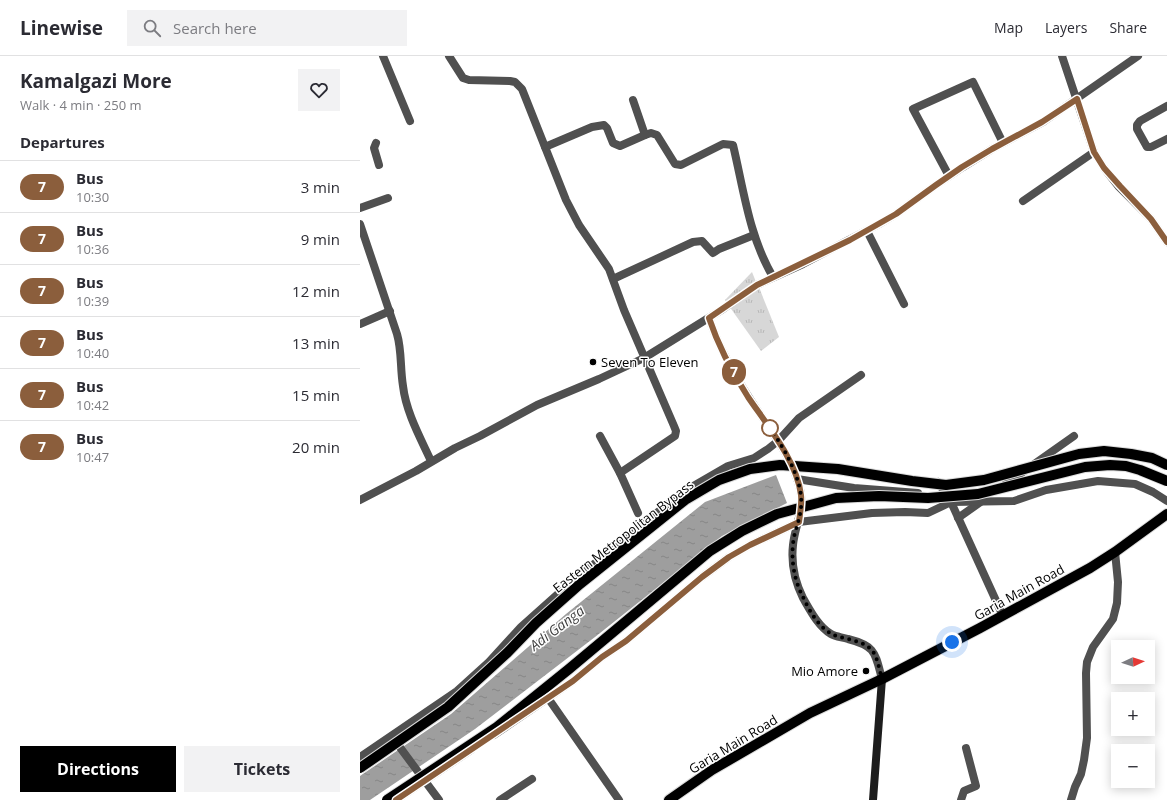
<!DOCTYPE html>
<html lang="en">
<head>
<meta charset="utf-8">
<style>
  :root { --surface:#fff; --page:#f2f2f3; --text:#2b2b33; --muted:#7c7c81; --line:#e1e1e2; --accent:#000 }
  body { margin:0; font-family:"Open Sans",sans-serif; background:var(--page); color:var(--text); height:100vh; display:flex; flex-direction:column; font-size:15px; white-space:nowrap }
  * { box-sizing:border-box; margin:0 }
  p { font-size:13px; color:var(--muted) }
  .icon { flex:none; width:22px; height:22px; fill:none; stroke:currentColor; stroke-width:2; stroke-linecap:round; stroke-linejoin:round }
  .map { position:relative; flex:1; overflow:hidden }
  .drawer { display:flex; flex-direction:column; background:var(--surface); width:360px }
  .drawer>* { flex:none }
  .badge { padding:0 8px; border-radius:13px; font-size:14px; line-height:26px }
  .needle { width:26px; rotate:86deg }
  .buttons { position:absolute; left:751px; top:584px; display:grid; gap:8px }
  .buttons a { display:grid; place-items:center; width:44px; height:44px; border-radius:0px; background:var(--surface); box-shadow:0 2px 10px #0003; font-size:20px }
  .you { position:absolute; width:20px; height:20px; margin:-10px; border:3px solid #fff; border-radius:50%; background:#1a73e8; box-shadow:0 0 0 6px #1a73e833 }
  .map>.badge { position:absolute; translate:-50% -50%; box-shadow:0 0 0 2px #fff }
  h2 { padding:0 20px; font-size:15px; line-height:36px }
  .round { display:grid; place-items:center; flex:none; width:42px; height:42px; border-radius:0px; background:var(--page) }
  .overview { display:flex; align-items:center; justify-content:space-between; height:68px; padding:0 20px }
  h1 { font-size:19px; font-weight:700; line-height:30px }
  .cta { display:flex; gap:8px; margin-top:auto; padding:8px 20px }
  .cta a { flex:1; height:46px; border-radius:0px; background:var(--accent); color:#fff; font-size:16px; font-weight:700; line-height:46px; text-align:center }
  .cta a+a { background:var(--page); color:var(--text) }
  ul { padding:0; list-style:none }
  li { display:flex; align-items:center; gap:12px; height:52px; padding:0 20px; border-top:1px solid var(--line) }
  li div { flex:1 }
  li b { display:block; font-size:15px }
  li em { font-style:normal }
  li .badge { min-width:44px; font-weight:700; text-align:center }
  header { display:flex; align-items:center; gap:24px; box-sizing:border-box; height:56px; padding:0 20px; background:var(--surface); border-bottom:1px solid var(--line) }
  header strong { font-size:19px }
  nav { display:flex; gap:22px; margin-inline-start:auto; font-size:14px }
  .search { width:280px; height:36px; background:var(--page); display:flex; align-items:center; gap:10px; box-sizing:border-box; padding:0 14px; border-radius:0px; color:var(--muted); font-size:15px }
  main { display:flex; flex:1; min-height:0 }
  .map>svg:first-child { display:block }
  .park { fill:url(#park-tufts) }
  .water { fill:url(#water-ripples) }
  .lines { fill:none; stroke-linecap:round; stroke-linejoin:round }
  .primary-casing { stroke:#dbdbdb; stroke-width:12 }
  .minor { stroke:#505050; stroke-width:8 }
  .secondary { stroke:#1d1d1d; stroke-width:8 }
  .primary { stroke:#000; stroke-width:10 }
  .primary-bridge-casing { stroke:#dbdbdb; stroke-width:12; stroke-linecap:butt }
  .primary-bridge { stroke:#000; stroke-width:10 }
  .line-casing { stroke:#fff; stroke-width:9 }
  .line { stroke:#8b5e3c; stroke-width:6 }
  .walk { stroke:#000; stroke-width:4; stroke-dasharray:0 7.2 }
  .poi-dot { fill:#000; stroke:#fff; stroke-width:1.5 }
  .stop-dot { fill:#fff; stroke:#8b5e3c; stroke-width:2 }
  .labels { text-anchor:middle; stroke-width:3; stroke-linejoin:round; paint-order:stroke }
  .poi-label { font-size:13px; fill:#000; stroke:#fff; text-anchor:start }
  .street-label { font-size:13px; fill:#000; stroke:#fff }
  .water-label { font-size:14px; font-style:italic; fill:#3f3f3f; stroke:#fff }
</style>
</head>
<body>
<header>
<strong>Linewise</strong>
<div class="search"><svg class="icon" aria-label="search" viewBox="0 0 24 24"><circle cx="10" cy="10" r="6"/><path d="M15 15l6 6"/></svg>Search here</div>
<nav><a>Map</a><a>Layers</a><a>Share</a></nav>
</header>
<main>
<section class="drawer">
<div class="overview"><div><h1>Kamalgazi More</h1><p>Walk · 4 min · 250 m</p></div><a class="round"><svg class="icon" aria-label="heart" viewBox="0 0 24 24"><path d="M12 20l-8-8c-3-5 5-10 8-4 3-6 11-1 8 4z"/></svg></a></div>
<h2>Departures</h2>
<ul>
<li><span class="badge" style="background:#8b5e3c;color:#fff">7</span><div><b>Bus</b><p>10:30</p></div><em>3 min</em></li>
<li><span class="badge" style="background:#8b5e3c;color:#fff">7</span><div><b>Bus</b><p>10:36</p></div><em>9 min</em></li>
<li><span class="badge" style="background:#8b5e3c;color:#fff">7</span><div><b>Bus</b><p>10:39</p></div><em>12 min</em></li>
<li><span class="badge" style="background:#8b5e3c;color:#fff">7</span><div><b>Bus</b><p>10:40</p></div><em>13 min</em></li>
<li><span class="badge" style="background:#8b5e3c;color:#fff">7</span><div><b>Bus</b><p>10:42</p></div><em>15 min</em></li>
<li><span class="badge" style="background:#8b5e3c;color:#fff">7</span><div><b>Bus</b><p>10:47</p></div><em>20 min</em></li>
</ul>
<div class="cta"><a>Directions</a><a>Tickets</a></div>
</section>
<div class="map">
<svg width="807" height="744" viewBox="0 0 807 744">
  <defs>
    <pattern id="park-tufts" width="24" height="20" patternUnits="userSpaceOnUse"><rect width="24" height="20" fill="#d7d7d7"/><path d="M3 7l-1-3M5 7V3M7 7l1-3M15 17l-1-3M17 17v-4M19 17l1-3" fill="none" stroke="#b7b7b7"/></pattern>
    <pattern id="water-ripples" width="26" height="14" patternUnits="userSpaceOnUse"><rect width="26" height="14" fill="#9e9e9e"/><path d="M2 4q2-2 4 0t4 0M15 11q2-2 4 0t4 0" fill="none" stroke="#868686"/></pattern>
  </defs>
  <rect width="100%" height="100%" fill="#fff"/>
  <!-- park -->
  <g class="park">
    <polygon points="392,216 396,226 368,248 365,244"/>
    <polygon points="398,229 419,281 401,295 369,250"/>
  </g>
  <!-- water -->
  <polygon class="water" points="416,419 427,447 362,480 235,581 115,673 10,744 0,744 0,720 91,658 206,558 345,446"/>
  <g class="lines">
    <!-- primary casing -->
    <g class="primary-casing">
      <polyline id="primary" points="309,744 352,714 450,657 522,623 620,572 730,512 755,496 807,458"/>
    </g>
    <!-- minor -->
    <g class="minor">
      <polyline points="23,0 50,65"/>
      <polyline points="89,0 103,22 109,24 150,25 155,26 162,33 206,144 219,169 249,213 264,254 314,370 316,375 315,380 260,417"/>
      <polyline points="702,0 734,96 744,112 759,131 791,163 807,186"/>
      <polyline points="807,50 780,65 777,69 777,73 787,91 791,91 807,83"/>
      <path d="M285,79L291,77L297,79L315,108L321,109L363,88L373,89C384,135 389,180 413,221"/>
      <polyline points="16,87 14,92 19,109"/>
      <polyline points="185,91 232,71 244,69 247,72 253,87 260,90 285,79 273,44"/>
      <polyline points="589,120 553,53 613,26 643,87"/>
      <polyline points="663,145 734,96"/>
      <polyline points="0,152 28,142"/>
      <path d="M0,168L37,278C42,295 40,312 43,330C46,356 60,381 71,405"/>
      <polyline points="507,175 544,248"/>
      <polyline points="253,223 333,186 342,185 353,197 359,193 394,179"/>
      <path d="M349,262C360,296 380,329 400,358C416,382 433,404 440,433C445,453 435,469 433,489C431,507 435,526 443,542C450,554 458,570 471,578C476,581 482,581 488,583C516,590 515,597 522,623"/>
      <polyline points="0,268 30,255"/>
      <polyline points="240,380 260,417 278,457"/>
      <polyline points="437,423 494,432 558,437"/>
      <polyline points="578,426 591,446 643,560"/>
      <polyline points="643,430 714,380"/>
      <polyline points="0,444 56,415 95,392 120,380 177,349 239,323 284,302 363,253 397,229 443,208 519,168 536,158 576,129 603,111 632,93 683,66 778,0"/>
      <polyline points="598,462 622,445"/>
      <polyline points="188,642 259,744"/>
      <polyline points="134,679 213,625 242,601 266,585 342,521 369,501 390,489 439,466 512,457 545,456 568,457 591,446 654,445 686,434 738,425 775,428 793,436 807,445"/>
      <polyline points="33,682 79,744"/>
      <polyline points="0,701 97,635 129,606 161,571 208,529 234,508 264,486 277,472 311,446 330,432 368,410 394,402 408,393 418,385 439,362 501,319"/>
      <polyline points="36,744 111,694"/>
      <polyline points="140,744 172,723"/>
      <polyline points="601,744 604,735 616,730 606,692"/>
      <polyline points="711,744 715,731 721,718 724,704 727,682 726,617 727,606 733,591 753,563 757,547 758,526 755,496"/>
    </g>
    <!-- secondary -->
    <polyline class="secondary" points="513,744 522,623"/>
    <!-- primary -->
    <use href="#primary" class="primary"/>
    <!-- primary-bridge casing -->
    <g class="primary-bridge-casing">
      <g id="primary-bridge">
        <polyline points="0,712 88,651 147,597 176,567 220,528 325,444 359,424 390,413 420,409 478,413 552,425 586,429 624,424 719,398 744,395 771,398 792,402 807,409"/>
        <polyline points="27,744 137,671 209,613 350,495 382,475 417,458 476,442 519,440 568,442 618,438 725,411 750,409 766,410 780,414 807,425"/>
      </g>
    </g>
    <!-- primary-bridge -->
    <use href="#primary-bridge" class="primary-bridge"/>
  </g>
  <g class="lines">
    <!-- line casing -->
    <g class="line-casing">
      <path id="line" d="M36,744L213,625L242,601L266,585L342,521L369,501L390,489L439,466C440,457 442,448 441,439C437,405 407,369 388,341C372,316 358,289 349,262L397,229L490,184L536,158L576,129L602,111L632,93L682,66L717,43L734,96L744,112L760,130L791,163L807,186"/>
    </g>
    <!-- line -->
    <use href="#line" class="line"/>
    <!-- walk -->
    <path class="walk" d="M410,372C412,376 415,380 418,384C428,400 439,421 441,440C442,451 440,460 437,470C429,493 432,520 443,541C449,554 458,570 470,577C476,581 482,581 488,583C516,590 515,596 522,623L592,586"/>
  </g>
  <!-- markers -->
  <g class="poi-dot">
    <circle cx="233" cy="306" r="4"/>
    <circle cx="506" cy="615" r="4"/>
  </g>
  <circle class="stop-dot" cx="410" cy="372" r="8"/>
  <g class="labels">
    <!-- poi labels -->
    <g class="poi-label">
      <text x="241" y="311">Seven To Eleven</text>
      <text x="498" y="620" text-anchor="end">Mio Amore</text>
    </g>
    <!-- street labels -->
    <g class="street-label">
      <text transform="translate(263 480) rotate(-38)" y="5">Eastern Metropolitan Bypass</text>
      <text transform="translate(659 536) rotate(-29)" y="5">Garia Main Road</text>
      <text transform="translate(373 688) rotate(-31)" y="5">Garia Main Road</text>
    </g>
    <!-- water labels -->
    <g class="water-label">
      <text transform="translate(197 572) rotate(-37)" y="5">Adi Ganga</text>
    </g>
  </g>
</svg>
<div class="buttons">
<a><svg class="needle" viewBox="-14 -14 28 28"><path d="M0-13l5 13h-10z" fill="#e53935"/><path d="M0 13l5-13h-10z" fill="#7c7c81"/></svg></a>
<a>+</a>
<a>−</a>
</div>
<div class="you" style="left:592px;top:586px"></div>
<b class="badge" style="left:374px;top:316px;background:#8b5e3c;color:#fff">7</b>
</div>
</main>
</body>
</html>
